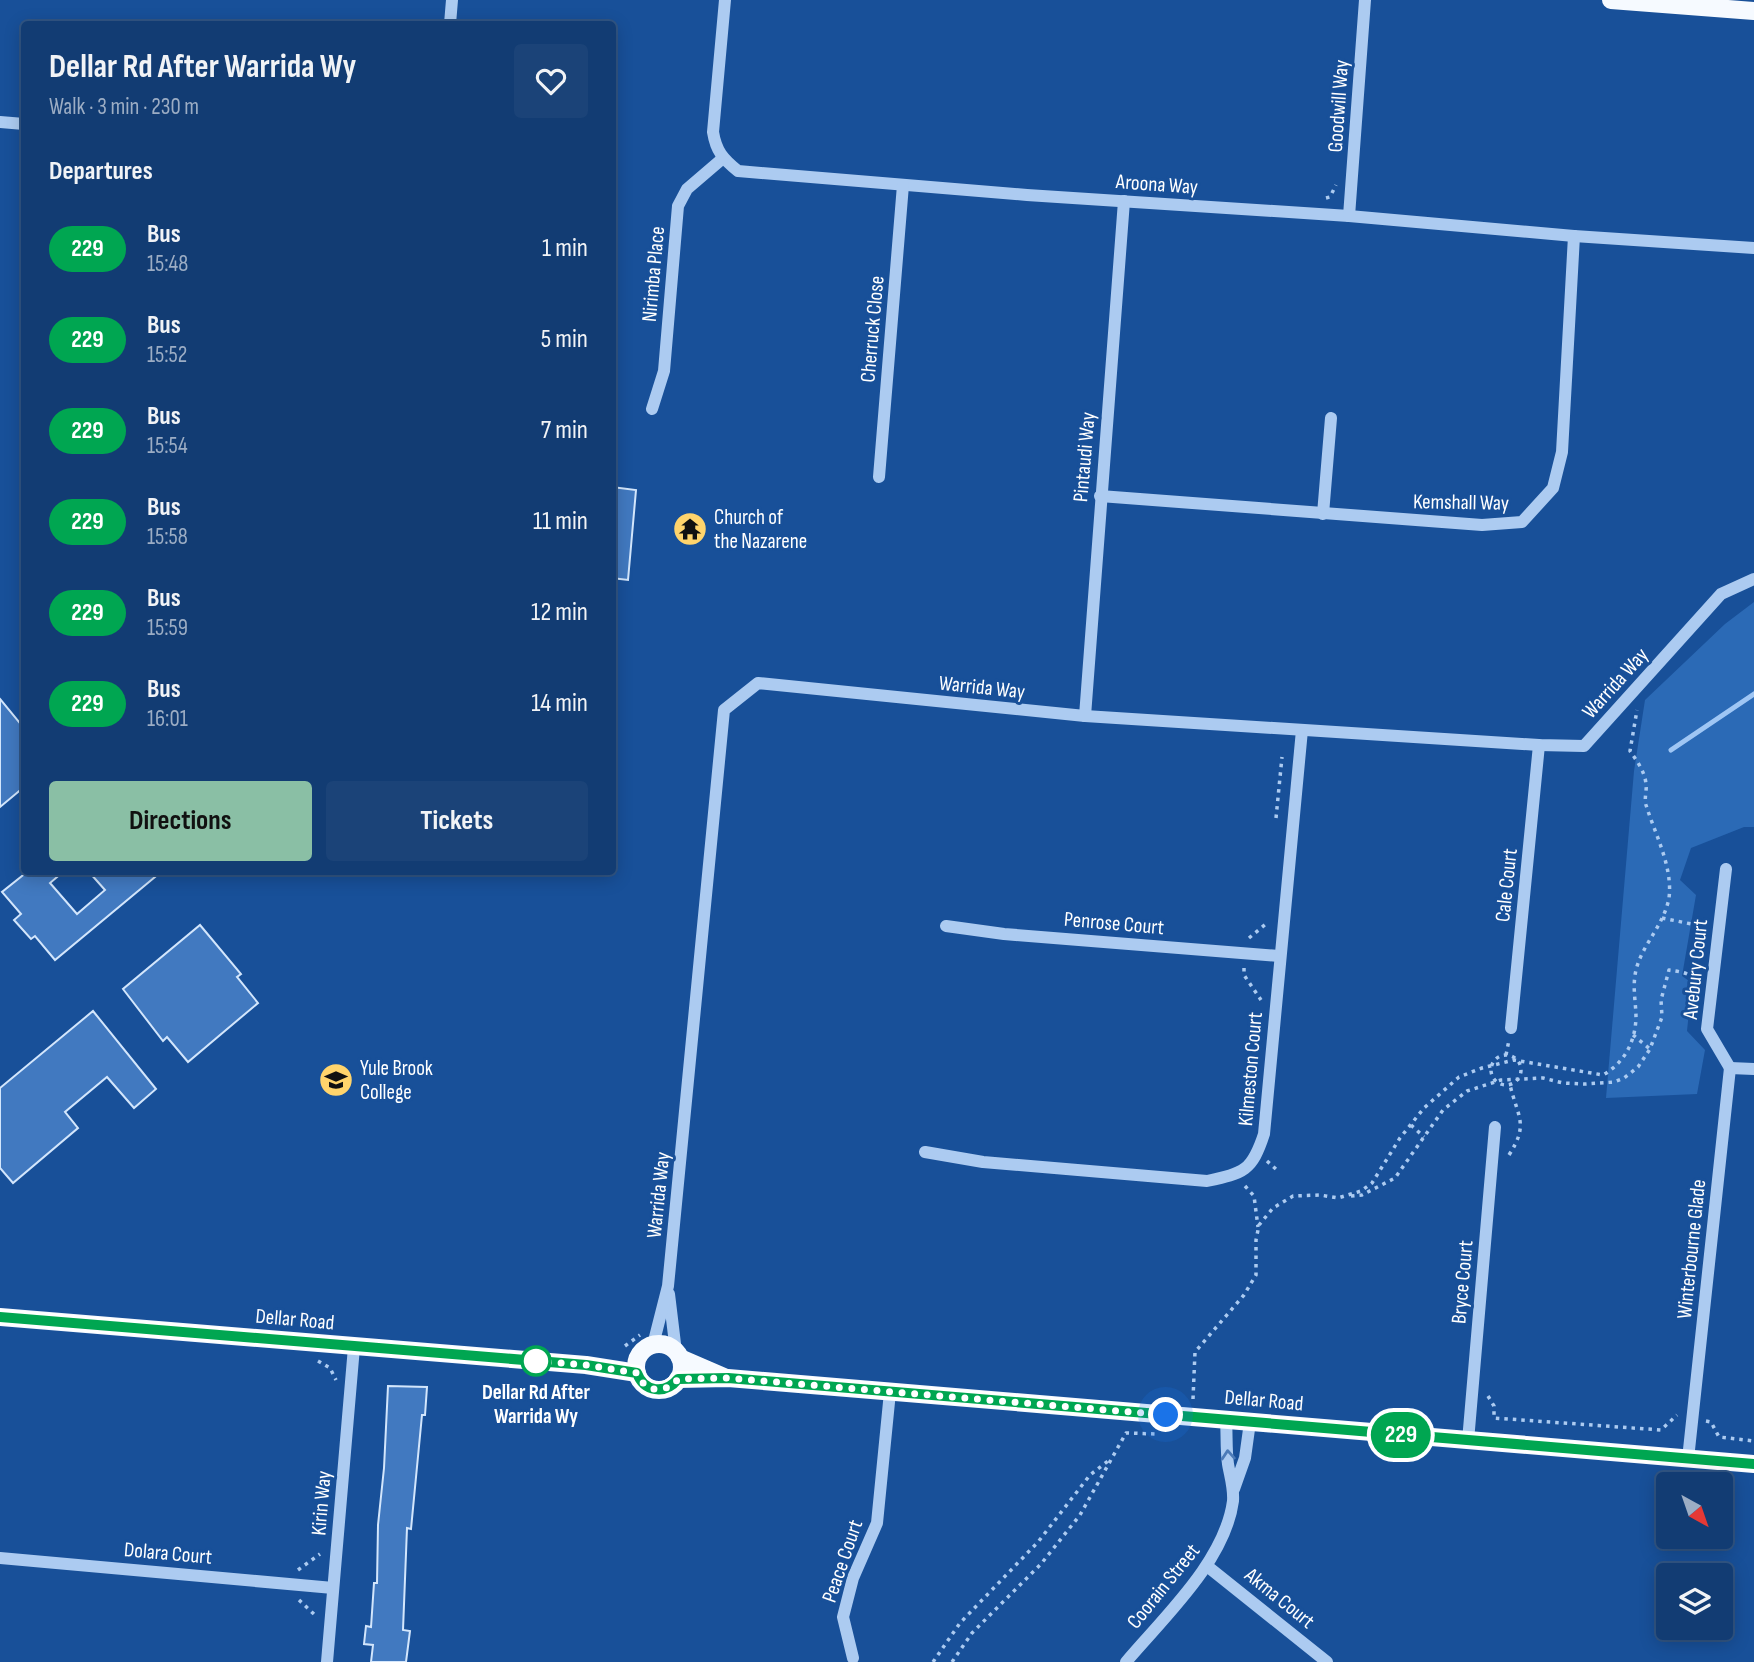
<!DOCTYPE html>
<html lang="en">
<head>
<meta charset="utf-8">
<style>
  :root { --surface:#123c73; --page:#1b4378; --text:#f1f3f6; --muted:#9cadc4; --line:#315685; --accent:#8abfa5 }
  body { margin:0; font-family:"Sofia Sans Condensed",sans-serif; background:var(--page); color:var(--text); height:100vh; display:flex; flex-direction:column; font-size:26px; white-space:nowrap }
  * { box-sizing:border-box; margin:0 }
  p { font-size:23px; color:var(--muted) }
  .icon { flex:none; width:38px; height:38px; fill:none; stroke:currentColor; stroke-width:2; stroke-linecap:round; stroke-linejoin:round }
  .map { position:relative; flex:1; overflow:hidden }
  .details { position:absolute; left:21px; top:21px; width:595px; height:854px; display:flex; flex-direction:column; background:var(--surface); border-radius:7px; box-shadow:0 4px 18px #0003,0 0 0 2px var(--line) }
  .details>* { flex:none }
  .badge { padding:0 14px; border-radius:23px; font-size:24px; line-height:46px }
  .needle { width:46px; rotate:140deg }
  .fabs { position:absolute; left:1656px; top:1472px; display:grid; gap:14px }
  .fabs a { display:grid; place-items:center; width:77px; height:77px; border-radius:7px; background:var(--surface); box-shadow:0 4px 18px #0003,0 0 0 2px var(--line); font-size:35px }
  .you { position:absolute; width:35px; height:35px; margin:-18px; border:5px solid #fff; border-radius:50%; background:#1a73e8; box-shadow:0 0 0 10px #1a73e833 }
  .map>.badge { position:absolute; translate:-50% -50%; box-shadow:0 0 0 4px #fff }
  h2 { padding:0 28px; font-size:26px; line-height:63px }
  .round { display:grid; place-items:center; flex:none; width:74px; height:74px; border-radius:7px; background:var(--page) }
  .headline { display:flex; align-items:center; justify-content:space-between; height:119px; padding:0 28px }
  h1 { font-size:33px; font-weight:700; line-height:52px }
  .button { display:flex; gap:14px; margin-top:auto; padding:14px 28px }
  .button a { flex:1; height:80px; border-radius:7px; background:var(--accent); color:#111; font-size:28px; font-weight:700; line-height:80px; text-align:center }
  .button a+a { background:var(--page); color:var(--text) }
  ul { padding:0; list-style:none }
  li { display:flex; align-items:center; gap:21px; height:91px; padding:0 28px }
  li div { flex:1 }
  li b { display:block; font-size:26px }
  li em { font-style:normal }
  li .badge { min-width:77px; font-weight:700; text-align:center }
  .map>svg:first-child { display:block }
  .green { fill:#2b6ab6 }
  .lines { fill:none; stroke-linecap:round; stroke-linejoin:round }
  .stream { stroke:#9fc6f4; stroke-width:5 }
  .building { fill:#4179c0; stroke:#d3e6fc; stroke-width:2 }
  .path { stroke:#accbf1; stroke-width:3.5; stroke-dasharray:3.5 5; stroke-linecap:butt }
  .minor { stroke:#accbf1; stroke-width:12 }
  .major { stroke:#f6faff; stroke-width:18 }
  .oneway { stroke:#4c7bb8 }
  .line-casing { stroke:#fff; stroke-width:16 }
  .line { stroke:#00a651; stroke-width:10 }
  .walk { stroke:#fff; stroke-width:7; stroke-dasharray:0 12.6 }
  .stop-dot { fill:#fff; stroke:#00a651; stroke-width:3.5 }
  .labels { text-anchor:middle; stroke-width:6; stroke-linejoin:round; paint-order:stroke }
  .street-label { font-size:21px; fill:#fff; stroke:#185099 }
  .poi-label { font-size:21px; fill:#fff; stroke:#185099; text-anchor:start }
  .stop-label { font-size:21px; font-weight:bold; fill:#fff; stroke:#185099 }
</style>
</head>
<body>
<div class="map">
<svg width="1754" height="1662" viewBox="0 0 1754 1662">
  <rect width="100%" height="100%" fill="#185099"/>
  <!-- green -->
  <polygon class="green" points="1754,602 1754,827 1744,827 1691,848 1680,880 1696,895 1682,976 1692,983 1687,1031 1705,1050 1697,1094 1606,1098 1634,771 1645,700 1725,624"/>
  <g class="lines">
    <!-- stream -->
    <polyline class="stream" points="1671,750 1754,694"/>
  </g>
  <!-- building -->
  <g class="building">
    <polygon points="612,487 636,490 628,580 612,578"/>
    <polygon points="0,699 24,728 24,787 0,807"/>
    <polygon points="27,872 63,872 50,883 77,914 105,890 89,872 161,872 55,960 35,936 31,939 14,920 21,914 2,892"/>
    <polygon points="200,925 241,974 237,977 258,1003 188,1062 167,1037 163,1041 123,989"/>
    <polygon points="93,1011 156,1089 134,1108 107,1077 65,1112 78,1128 13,1183 0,1168 0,1088"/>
    <polygon points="388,1386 427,1387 425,1415 422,1415 411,1529 407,1528 403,1630 410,1631 406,1662 371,1662 373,1645 364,1644 366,1626 371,1627 374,1583 377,1583 378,1525 384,1468"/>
  </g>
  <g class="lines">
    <!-- path -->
    <g class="path">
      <polyline points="1326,198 1330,197 1336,185"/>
      <polyline points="1276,818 1282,757"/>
      <polyline points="1662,918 1706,927"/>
      <polyline points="1249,938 1267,923"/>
      <polyline points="1244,968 1244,975 1261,1000"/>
      <polyline points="1633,1035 1650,1049"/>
      <polyline points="1506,1055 1509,1040"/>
      <circle cx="1506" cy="1070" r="15"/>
      <polyline points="1411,1125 1424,1137"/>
      <path d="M1509,1155C1529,1124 1518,1118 1510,1085"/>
      <polyline points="1267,1161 1278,1171"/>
      <polyline points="1245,1186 1254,1196 1258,1227"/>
      <path d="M1351,1196L1362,1195L1395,1178L1443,1110L1467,1091L1501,1080L1543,1078L1563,1083L1585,1084L1614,1082L1624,1078L1638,1067L1650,1049L1662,1017L1661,1000L1669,970C1680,972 1694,972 1696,986"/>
      <polyline points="625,1346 640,1335"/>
      <polyline points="318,1361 330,1368 336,1380"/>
      <polyline points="1488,1396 1494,1406 1494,1418 1661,1430 1677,1415"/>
      <path d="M1193,1399L1195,1352L1244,1295L1256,1275V1240L1259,1225L1273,1208L1293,1196L1320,1195L1338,1198L1361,1191L1372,1183L1400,1138L1424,1108L1459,1077L1482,1068L1514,1060L1603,1075C1624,1063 1635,1043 1636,1018C1636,1002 1632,987 1636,970C1642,945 1664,925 1669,898C1673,867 1655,834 1646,805C1644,798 1647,791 1646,784C1645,772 1637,761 1630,751L1637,710"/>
      <polyline points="1706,1421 1711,1422 1719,1437 1754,1441"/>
      <polyline points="298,1570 320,1554"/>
      <polyline points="299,1600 316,1616"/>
      <polyline points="933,1662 960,1623 1038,1542 1090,1475 1108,1461"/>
      <polyline points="952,1662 972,1633 1041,1564 1080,1515 1126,1433 1157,1434"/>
    </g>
    <!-- minor -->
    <g class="minor">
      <path d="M725,0L713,132C716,151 723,159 738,171L1027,195L1349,216L1574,236L1754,248"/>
      <polyline points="450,24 452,0"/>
      <polyline points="0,122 24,124"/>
      <polyline points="1349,216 1365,0"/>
      <polyline points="652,409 664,371 678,206 687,189 722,159"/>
      <polyline points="879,477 903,185"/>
      <polyline points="1100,496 1482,525 1522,522 1553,488 1562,452 1574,236"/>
      <polyline points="1323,514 1331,418"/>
      <polyline points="1085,716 1124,201"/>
      <polyline points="1726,869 1707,1029 1730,1068"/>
      <polyline points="946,926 1004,934 1279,956"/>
      <polyline points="1511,1028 1539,745"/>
      <path d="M925,1152L983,1162L1207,1181C1244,1173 1252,1171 1264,1134L1302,730"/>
      <polyline points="669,1294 676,1352"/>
      <polyline points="653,1345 668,1286 724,710 758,683 1085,716 1539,745 1584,746 1721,594 1754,579"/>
      <polyline points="1468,1441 1495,1127"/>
      <polyline points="1688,1459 1730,1068 1754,1069"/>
      <polyline points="1234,1489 1245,1458 1250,1422"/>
      <polyline points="0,1558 333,1588"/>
      <polyline points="1207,1566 1327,1662"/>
      <polyline points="853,1658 843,1617 853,1578 877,1523 890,1392"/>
      <polyline points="327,1662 354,1347"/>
      <path d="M1126,1662C1164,1617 1225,1561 1233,1501C1234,1488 1230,1476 1228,1464C1226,1450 1227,1435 1226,1420"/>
    </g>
    <!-- major -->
    <g class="major">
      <polyline points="1611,0 1754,11"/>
      <polyline points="0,1317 586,1365 637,1373"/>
      <circle cx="659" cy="1367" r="23"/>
      <polyline points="680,1358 724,1377"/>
      <polyline points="678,1379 728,1378 1754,1464"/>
    </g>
  </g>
  <!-- one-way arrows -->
  <defs><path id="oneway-chevron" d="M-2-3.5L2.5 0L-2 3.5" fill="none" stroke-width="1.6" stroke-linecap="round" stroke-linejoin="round" transform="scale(1.75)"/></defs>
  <use class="oneway" href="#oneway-chevron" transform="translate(1228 1455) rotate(-94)"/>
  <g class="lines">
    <!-- line casing -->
    <g class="line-casing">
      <path id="line" d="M0,1317L586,1365L637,1373C644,1392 665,1395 678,1379L728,1378L1754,1464"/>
    </g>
    <!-- line -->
    <use href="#line" class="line"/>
    <!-- walk -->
    <path class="walk" d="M536,1361L586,1365L637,1373C644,1392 665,1395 678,1379L728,1378L1166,1415"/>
  </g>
  <!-- icons -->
  <defs>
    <g id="temple-disc" transform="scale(1.75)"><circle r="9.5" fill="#ffd46c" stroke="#185099"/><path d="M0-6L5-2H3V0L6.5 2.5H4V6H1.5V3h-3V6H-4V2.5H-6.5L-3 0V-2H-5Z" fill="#111"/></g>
    <g id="university-disc" transform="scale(1.75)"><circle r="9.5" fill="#ffd46c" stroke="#185099"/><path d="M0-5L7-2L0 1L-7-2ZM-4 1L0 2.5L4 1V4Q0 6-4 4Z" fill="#111"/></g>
  </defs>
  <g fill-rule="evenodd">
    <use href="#temple-disc" x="690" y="529"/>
    <use href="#university-disc" x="336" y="1080"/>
  </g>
  <!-- markers -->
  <circle class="stop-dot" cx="536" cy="1361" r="14"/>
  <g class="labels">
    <!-- street labels -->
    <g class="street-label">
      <text transform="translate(1338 106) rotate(-86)" y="7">Goodwill Way</text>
      <text transform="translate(1157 184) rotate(4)" y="7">Aroona Way</text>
      <text transform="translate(653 274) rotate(-85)" y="7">Nirimba Place</text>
      <text transform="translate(872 329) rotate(-85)" y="7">Cherruck Close</text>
      <text transform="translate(1084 457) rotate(-85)" y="7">Pintaudi Way</text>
      <text transform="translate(1461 502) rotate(1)" y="7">Kemshall Way</text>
      <text transform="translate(1615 683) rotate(-48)" y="7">Warrida Way</text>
      <text transform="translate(982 687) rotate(6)" y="7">Warrida Way</text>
      <text transform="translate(1506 885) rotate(-84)" y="7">Cale Court</text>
      <text transform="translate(1114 923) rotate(5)" y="7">Penrose Court</text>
      <text transform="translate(1695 969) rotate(-84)" y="7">Avebury Court</text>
      <text transform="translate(1250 1069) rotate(-85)" y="7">Kilmeston Court</text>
      <text transform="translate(658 1195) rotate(-84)" y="7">Warrida Way</text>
      <text transform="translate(1691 1249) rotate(-84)" y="7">Winterbourne Glade</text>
      <text transform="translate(1462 1282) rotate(-85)" y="7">Bryce Court</text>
      <text transform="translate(295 1319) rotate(5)" y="7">Dellar Road</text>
      <text transform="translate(1264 1400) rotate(5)" y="7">Dellar Road</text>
      <text transform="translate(321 1503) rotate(-85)" y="7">Kirin Way</text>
      <text transform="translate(168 1553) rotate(5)" y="7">Dolara Court</text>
      <text transform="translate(842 1561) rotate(-71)" y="7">Peace Court</text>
      <text transform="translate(1163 1586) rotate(-51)" y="7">Coorain Street</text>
      <text transform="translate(1280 1598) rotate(39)" y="7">Akma Court</text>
    </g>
    <!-- poi labels -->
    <g class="poi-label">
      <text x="714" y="524">Church of<tspan x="714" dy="24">the Nazarene</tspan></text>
      <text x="360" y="1075">Yule Brook<tspan x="360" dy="24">College</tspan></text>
    </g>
    <!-- stop labels -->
    <g class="stop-label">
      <text x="536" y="1399">Dellar Rd After<tspan x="536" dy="24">Warrida Wy</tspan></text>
    </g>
  </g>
</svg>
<div class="fabs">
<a><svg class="needle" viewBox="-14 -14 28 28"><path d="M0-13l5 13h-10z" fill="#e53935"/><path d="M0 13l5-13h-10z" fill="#9cadc4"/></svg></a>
<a><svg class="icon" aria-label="layers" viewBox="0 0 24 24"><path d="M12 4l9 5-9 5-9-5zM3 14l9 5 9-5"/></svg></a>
</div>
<div class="you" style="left:1166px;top:1415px"></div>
<b class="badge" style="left:1401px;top:1435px;background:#00a651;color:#fff">229</b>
<section class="details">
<div class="headline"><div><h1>Dellar Rd After Warrida Wy</h1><p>Walk · 3 min · 230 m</p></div><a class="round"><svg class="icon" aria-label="heart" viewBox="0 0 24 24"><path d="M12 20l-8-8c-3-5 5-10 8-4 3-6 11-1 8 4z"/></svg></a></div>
<h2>Departures</h2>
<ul>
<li><span class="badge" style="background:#00a651;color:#fff">229</span><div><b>Bus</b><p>15:48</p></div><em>1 min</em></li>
<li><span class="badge" style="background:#00a651;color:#fff">229</span><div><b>Bus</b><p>15:52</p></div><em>5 min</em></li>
<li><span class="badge" style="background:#00a651;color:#fff">229</span><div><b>Bus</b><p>15:54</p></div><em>7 min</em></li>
<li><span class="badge" style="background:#00a651;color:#fff">229</span><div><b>Bus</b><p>15:58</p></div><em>11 min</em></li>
<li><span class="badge" style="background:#00a651;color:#fff">229</span><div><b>Bus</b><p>15:59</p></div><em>12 min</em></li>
<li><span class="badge" style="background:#00a651;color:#fff">229</span><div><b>Bus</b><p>16:01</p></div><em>14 min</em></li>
</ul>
<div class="button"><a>Directions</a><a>Tickets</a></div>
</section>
</div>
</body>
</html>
